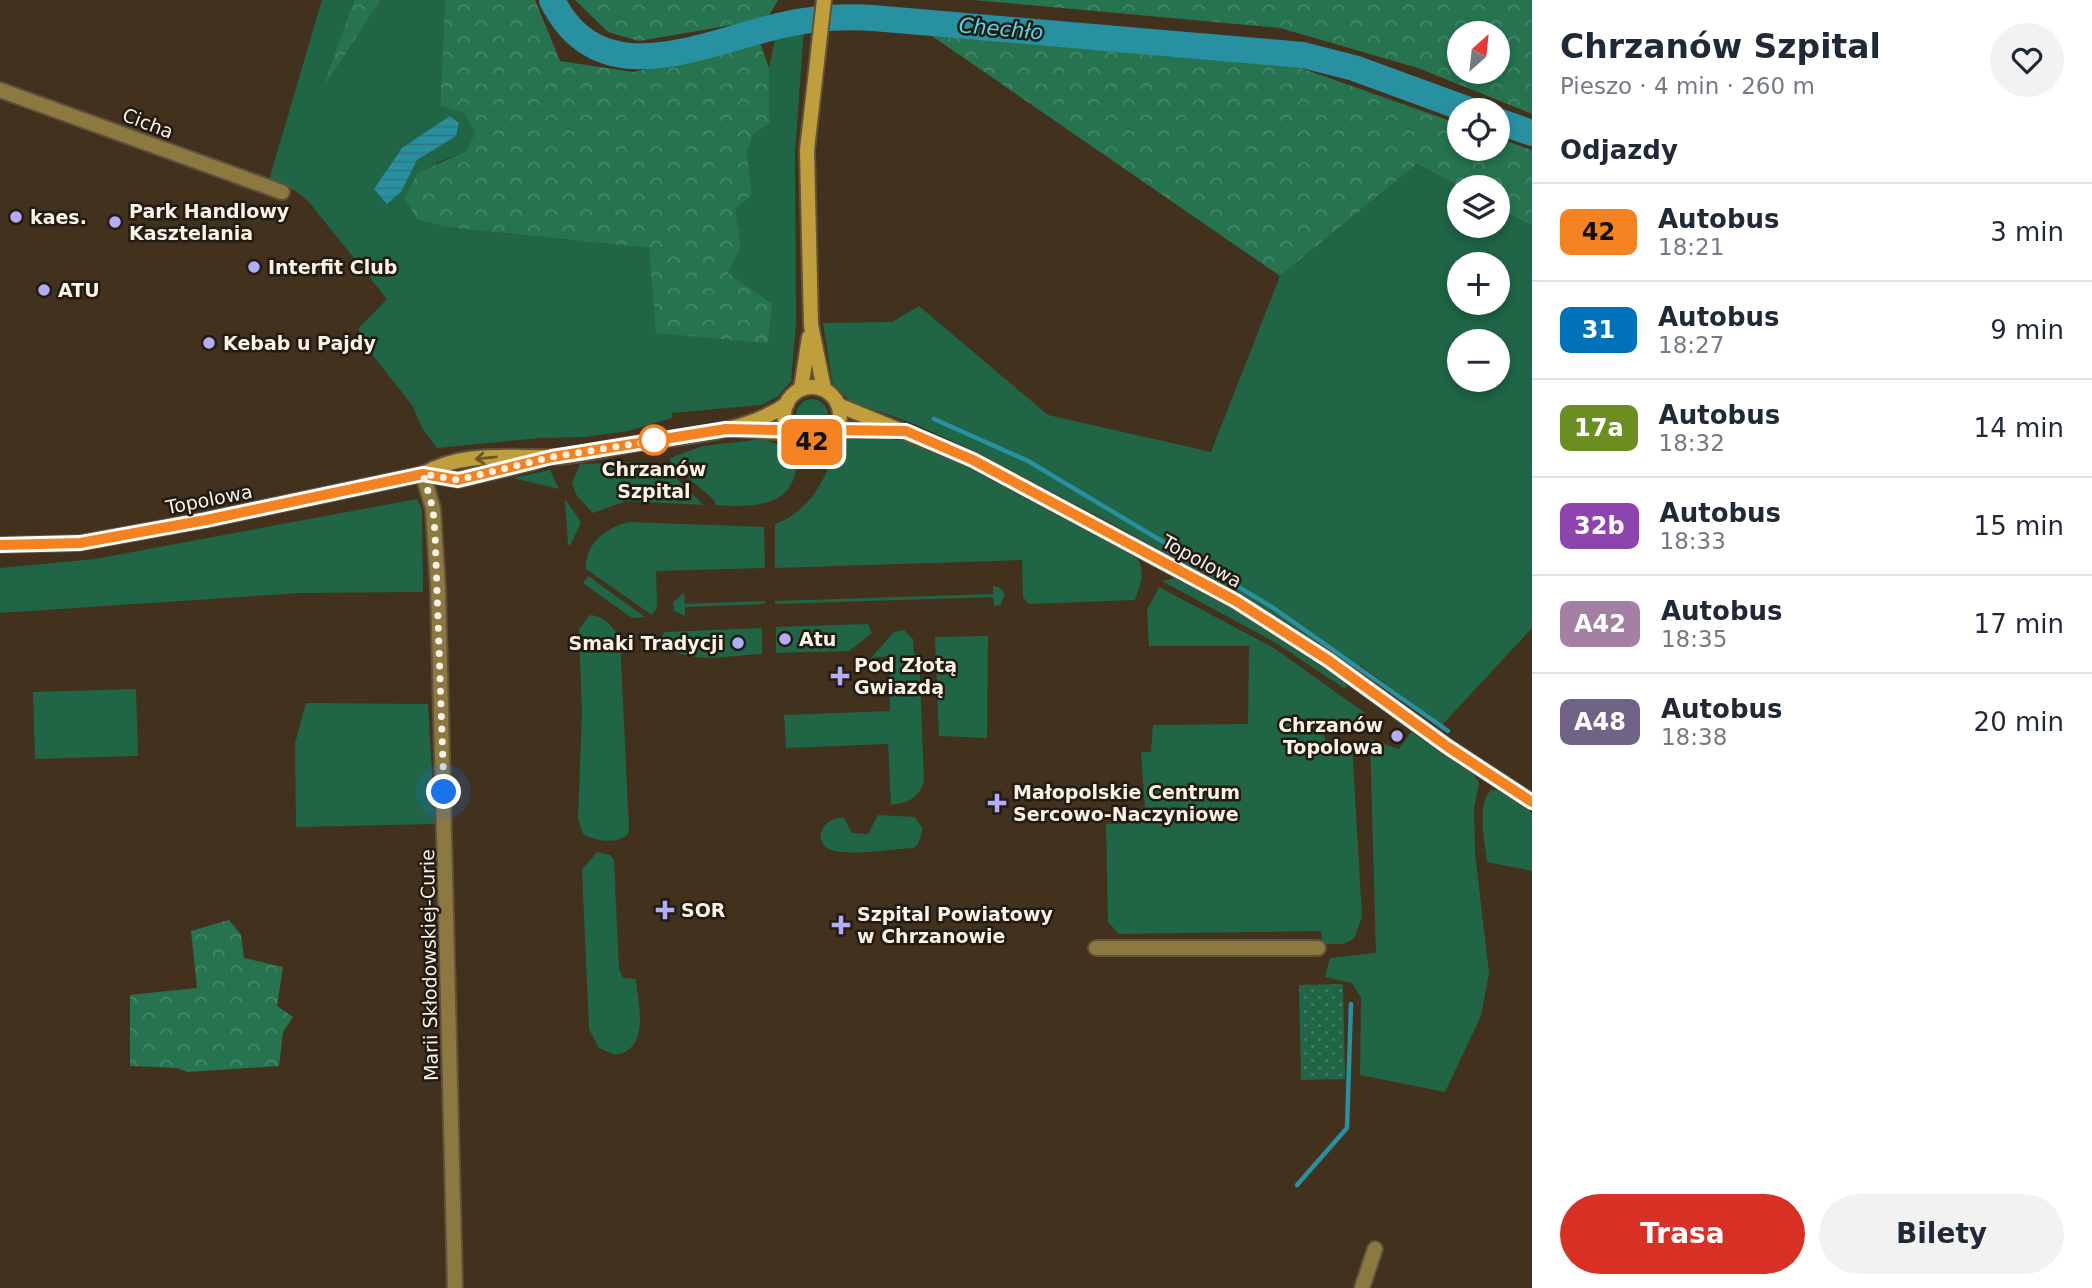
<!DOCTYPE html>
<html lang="pl">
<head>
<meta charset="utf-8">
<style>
  :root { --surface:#fff; --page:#f2f2f3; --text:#1f2937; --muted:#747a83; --line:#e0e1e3; --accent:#d93025 }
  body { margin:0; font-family:"DejaVu Sans",sans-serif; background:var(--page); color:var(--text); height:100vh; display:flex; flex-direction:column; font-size:26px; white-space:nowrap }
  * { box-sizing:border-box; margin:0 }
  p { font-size:23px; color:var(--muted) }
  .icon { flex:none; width:38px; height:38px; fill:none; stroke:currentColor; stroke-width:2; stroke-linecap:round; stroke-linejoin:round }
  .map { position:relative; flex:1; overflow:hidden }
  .details { display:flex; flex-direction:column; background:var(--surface); width:560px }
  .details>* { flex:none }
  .badge { padding:0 14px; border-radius:10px; font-size:24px; line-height:46px }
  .needle { width:46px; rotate:27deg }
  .buttons { position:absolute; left:1447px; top:21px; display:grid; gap:14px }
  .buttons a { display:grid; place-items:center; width:63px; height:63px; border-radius:50%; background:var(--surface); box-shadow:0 4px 10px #0003; font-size:35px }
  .you { position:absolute; width:35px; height:35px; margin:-18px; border:5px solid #fff; border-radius:50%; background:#1a73e8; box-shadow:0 0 0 10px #1a73e833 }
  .map>.badge { position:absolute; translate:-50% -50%; box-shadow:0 0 0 4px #fff }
  h2 { padding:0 28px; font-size:26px; line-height:63px }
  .round { display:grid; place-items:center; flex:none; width:74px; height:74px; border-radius:37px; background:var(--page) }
  .overview { display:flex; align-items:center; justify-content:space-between; height:119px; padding:0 28px }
  h1 { font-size:33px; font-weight:700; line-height:52px }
  .action { display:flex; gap:14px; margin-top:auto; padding:14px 28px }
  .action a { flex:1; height:80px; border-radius:42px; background:var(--accent); color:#fff; font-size:28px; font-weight:700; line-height:80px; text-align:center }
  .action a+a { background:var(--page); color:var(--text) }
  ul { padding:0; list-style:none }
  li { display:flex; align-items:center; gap:21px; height:98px; padding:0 28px; border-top:2px solid var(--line) }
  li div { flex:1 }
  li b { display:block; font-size:26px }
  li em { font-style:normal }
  li .badge { min-width:77px; font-weight:700; text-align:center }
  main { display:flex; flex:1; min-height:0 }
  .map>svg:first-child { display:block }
  .grass { fill:#1f6546; fill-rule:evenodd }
  .forest { fill:url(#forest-crowns); fill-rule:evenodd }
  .garden { fill:url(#garden-dots) }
  .water { fill:url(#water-rules) }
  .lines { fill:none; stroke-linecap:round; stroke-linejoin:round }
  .stream { stroke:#2790a1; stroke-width:4.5 }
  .river { stroke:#2790a1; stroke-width:26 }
  .street-casing { stroke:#60513d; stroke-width:18 }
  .secondary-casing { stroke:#60513d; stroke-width:18 }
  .street { stroke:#8c7940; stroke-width:14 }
  .secondary { stroke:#be9f3c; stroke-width:14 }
  .oneway { stroke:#685625 }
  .line-casing { stroke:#fff; stroke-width:16 }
  .line { stroke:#f58220; stroke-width:10 }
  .walk { stroke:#fcf2e5; stroke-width:7; stroke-dasharray:0 12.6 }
  .poi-dot { fill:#b2adf9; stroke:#221b12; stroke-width:2.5 }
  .stop-dot { fill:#fff; stroke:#f58220; stroke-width:3.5 }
  .labels { text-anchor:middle; stroke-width:5; stroke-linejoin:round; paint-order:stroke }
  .street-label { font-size:19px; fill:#fcf2e5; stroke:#221b12 }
  .poi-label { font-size:19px; font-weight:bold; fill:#fcf2e5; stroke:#221b12; text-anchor:start }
  .stop-label { font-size:19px; font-weight:bold; fill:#fcf2e5; stroke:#221b12 }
  .water-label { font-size:21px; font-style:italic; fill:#53d8f0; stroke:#221b12 }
</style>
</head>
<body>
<main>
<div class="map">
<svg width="1532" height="1288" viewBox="0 0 1532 1288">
  <defs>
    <pattern id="forest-crowns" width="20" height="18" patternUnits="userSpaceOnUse" patternTransform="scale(1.75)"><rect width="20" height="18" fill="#267350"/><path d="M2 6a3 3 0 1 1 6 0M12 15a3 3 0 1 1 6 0" fill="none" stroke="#468769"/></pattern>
    <pattern id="garden-dots" width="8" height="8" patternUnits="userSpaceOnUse" patternTransform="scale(1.75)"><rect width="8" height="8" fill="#1f6546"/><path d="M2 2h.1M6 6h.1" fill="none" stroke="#407c61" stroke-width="1.8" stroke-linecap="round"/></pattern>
    <pattern id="water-rules" width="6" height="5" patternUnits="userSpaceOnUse" patternTransform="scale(1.75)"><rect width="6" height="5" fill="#2790a1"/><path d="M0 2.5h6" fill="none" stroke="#347781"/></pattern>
  </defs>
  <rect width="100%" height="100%" fill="#42321d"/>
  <!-- grass -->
  <g class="grass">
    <polygon points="322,0 354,0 325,85 381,0 445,0 440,105 464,113 475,133 466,151 437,163 418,220 445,227 650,248 772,303 728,273 741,247 734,209 752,195 747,153 754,133 770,124 769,68 776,35 804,30 795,152 796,323 791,381 777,397 761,405 672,413 672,418 628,431 585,437 539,438 437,448 422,428 412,405 371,353 358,329 387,299 308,201 296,191 269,180"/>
    <path d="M1417,164L1460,187V226H1498V208L1532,226V628L1442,725L1360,665L1355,671L1334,653L1241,595L1111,523L976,452L912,423L852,402L833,386L823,323L892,322L919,306L1048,415L1211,452L1280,276ZM1460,264H1498V303H1460ZM1460,341H1498V380H1460Z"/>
    <circle cx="812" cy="415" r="16"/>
    <path d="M864,435L905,441L944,455L1136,557C1147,571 1140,584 1135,600L1029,604L1023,597L1022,560L775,568V524C802,515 820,490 830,464L825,462C831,440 843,436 864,435Z"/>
    <path d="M763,439L784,447L792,467H796C792,510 746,507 715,505V501L671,463L670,458L703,446Z"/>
    <polygon points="645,462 646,467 663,465 703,505 626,501 593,513 577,496 572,483 580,464"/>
    <polygon points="550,470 559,489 513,478"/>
    <polygon points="417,499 422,509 423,592 300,593 0,613 0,568 95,559"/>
    <polygon points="565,499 581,522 570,546 568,544"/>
    <path d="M629,522L764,527L765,568L656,571L657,608L652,615L586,569C585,543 607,527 629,522Z"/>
    <polygon points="588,576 645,617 632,618 583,583"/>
    <polygon points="1175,578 1232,607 1348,684 1345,689 1276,643 1162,581"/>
    <polygon points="993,586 999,587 1005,594 1000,605 994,606 993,597 775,604 775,601 993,594"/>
    <polygon points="1159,587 1274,648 1365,713 1355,730 1323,730 1325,740 1352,744 1362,917 1354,939 1343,944 1322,944 1321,931 1119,934 1108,922 1106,824 1146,822 1141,752 1151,752 1153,725 1248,724 1249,646 1149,646 1147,610"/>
    <polygon points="684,593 685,604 765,601 765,604 685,607 685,616 674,611 673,602"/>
    <path d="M590,615C604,616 613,626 620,639L629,828L628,834C616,845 595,841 583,834L578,819L582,713L579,629Z"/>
    <polygon points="868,624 872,633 849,651 776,653 776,627"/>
    <path d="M762,628V654C733,655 677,668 660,638L665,632Z"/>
    <path d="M904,630L913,639L914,654H919L924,781C919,798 908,803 891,805L888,744L786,748L784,715L890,711L889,656L871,658L894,632Z"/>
    <polygon points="988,636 987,738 939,736 935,637"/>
    <polygon points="136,689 138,756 35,759 33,692"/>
    <polygon points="306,703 428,704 435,824 296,827 295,743"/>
    <polygon points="1411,732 1473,773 1479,783 1474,808 1475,853 1489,973 1481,1016 1445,1092 1360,1075 1361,998 1352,983 1325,977 1330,958 1376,953 1370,739 1399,749"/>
    <path d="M1491,790L1501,791L1532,813V871L1487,862C1485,843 1476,805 1491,790Z"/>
    <path d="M878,815L915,817L923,829L918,844L913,848C893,849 845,857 829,849C810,838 827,815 844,818L852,833L868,834Z"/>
    <path d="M597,852L610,855L614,860L619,969L623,978L636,979C638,1005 651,1049 615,1055L599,1048L589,1029L582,870Z"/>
  </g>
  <!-- forest -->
  <g class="forest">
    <polygon points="354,0 381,0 323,88"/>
    <polygon points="445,0 535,0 560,61 633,72 760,43 769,68 770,124 754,133 747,153 752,195 735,209 741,247 728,273 772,303 768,343 656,333 649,248 445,227 418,220 404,198 418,173 466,151 475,133 464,113 440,106"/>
    <polygon points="575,0 778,0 767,19 639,41 608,32"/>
    <path d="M974,0H1532V114L1418,68L1280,28ZM1498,33V72H1460V33Z"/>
    <polygon points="932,36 1298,67 1459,124 1460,149 1498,149 1498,138 1532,150 1532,226 1498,208 1498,187 1460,187 1417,164 1280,276"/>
    <polygon points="229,920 241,935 244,958 283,967 277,1006 293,1017 283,1032 279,1066 187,1072 177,1068 130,1066 130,995 197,988 191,931"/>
  </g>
  <!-- garden -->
  <polygon class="garden" points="1343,984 1345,1079 1301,1080 1299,985"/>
  <!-- water -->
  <polygon class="water" points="450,116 459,123 456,136 417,160 401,192 387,204 374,189 402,148"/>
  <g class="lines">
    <!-- stream -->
    <g class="stream">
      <polyline points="782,33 785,15"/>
      <polyline points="934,419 1028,461 1272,607 1448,731"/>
      <polyline points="1297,1185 1347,1128 1351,1004"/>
    </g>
    <!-- river -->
    <g class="river">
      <path d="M552,0C600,98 704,42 783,25C813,18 842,16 873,18L1303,55L1354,68L1469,110"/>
      <polyline points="1498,121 1532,133"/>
    </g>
    <!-- street casing -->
    <g class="street-casing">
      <g id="street">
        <polyline points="0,90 282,192"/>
        <polyline points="423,474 433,509 438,588 455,1288"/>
        <polyline points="1096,948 1318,948"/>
        <polyline points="1362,1288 1375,1249"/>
      </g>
    </g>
    <!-- secondary casing -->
    <g class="secondary-casing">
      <g id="secondary">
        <polyline points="824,0 807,150 811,325 824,389"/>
        <circle cx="812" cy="415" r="28"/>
        <polyline points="801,389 809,337"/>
        <polyline points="838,405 973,460 1236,601 1328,660 1448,747 1532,802"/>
        <polyline points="735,429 791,433"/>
        <polyline points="835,430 891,430"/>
        <polyline points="423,474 458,480 534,462"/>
        <path d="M0,545L80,543L206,520L423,474C462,451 510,458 554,457C580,456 607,448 633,444C683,436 744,434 787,404"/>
      </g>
    </g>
    <!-- street -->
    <use href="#street" class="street"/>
    <!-- secondary -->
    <use href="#secondary" class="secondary"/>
  </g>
  <!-- one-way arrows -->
  <defs><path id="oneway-shaft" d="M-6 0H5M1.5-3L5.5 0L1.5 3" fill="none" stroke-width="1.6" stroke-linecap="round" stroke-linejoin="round" transform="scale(1.75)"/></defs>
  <use class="oneway" href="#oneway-shaft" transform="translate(486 458) rotate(174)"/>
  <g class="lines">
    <!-- line casing -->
    <g class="line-casing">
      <polyline id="line" points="0,545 80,543 206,520 423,474 458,480 552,457 726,429 777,430 813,442 822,441 835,430 906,431 973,460 1236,601 1328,660 1448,747 1532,802"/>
    </g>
    <!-- line -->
    <use href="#line" class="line"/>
    <!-- walk -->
    <polyline class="walk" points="444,792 435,533 433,509 423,474 458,480 552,457 657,440 654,440"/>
  </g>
  <!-- markers -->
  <g class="poi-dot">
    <circle cx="16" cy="217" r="7"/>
    <circle cx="115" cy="222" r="7"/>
    <circle cx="254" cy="267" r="7"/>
    <circle cx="44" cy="290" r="7"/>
    <circle cx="209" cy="343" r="7"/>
    <circle cx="785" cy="639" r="7"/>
    <circle cx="738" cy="643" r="7"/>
    <path d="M836.5 665.5h7v7h7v7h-7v7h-7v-7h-7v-7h7z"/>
    <circle cx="1397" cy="736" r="7"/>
    <path d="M993.5 792.5h7v7h7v7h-7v7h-7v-7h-7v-7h7z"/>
    <path d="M661.5 899.5h7v7h7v7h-7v7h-7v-7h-7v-7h7z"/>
    <path d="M837.5 914.5h7v7h7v7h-7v7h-7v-7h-7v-7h7z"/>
  </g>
  <circle class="stop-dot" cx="654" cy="440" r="14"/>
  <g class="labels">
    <!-- street labels -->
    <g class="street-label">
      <text transform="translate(148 123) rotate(21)" y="7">Cicha</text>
      <text transform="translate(209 499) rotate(-11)" y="7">Topolowa</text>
      <text transform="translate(1202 561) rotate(29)" y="7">Topolowa</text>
      <text transform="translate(429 965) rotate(-91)" y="7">Marii Skłodowskiej-Curie</text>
    </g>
    <!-- poi labels -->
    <g class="poi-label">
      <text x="129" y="218">Park Handlowy<tspan x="129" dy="22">Kasztelania</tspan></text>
      <text x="30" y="224">kaes.</text>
      <text x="268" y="274">Interfit Club</text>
      <text x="58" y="297">ATU</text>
      <text x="223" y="350">Kebab u Pajdy</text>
      <text x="799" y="646">Atu</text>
      <text x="724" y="650" text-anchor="end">Smaki Tradycji</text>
      <text x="854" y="672">Pod Złotą<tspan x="854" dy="22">Gwiazdą</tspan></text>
      <text x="1383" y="732" text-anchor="end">Chrzanów<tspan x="1383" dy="22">Topolowa</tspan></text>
      <text x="1013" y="799">Małopolskie Centrum<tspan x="1013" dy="22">Sercowo-Naczyniowe</tspan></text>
      <text x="681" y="917">SOR</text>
      <text x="857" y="921">Szpital Powiatowy<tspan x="857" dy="22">w Chrzanowie</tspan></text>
    </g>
    <!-- stop labels -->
    <g class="stop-label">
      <text x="654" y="476">Chrzanów<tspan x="654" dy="22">Szpital</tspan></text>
    </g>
    <!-- water labels -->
    <g class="water-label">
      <text transform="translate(1001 29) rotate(5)" y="7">Chechło</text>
    </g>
  </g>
</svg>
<div class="buttons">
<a><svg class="needle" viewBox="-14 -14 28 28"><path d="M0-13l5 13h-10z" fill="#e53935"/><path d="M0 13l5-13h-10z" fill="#747a83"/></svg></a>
<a><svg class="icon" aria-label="locate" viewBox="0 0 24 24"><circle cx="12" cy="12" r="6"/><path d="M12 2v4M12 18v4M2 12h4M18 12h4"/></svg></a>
<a><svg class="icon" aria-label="layers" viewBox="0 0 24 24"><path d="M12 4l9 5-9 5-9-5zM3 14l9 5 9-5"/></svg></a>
<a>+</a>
<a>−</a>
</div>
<div class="you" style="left:444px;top:792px"></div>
<b class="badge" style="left:812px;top:442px;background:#f58220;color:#111">42</b>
</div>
<section class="details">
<div class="overview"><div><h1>Chrzanów Szpital</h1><p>Pieszo · 4 min · 260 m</p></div><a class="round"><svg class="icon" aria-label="heart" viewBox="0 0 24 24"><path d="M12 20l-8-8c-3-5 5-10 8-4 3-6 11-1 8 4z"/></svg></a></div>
<h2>Odjazdy</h2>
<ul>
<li><span class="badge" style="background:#f58220;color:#111">42</span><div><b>Autobus</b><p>18:21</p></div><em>3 min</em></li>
<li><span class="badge" style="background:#0072bc;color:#fff">31</span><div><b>Autobus</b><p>18:27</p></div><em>9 min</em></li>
<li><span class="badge" style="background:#6b8e23;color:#fff">17a</span><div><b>Autobus</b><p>18:32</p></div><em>14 min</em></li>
<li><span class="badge" style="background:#8e44ad;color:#fff">32b</span><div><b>Autobus</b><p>18:33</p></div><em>15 min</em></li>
<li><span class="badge" style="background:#a380a2;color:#fff">A42</span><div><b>Autobus</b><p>18:35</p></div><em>17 min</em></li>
<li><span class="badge" style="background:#6f6486;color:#fff">A48</span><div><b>Autobus</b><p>18:38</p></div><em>20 min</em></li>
</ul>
<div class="action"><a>Trasa</a><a>Bilety</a></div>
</section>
</main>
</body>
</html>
